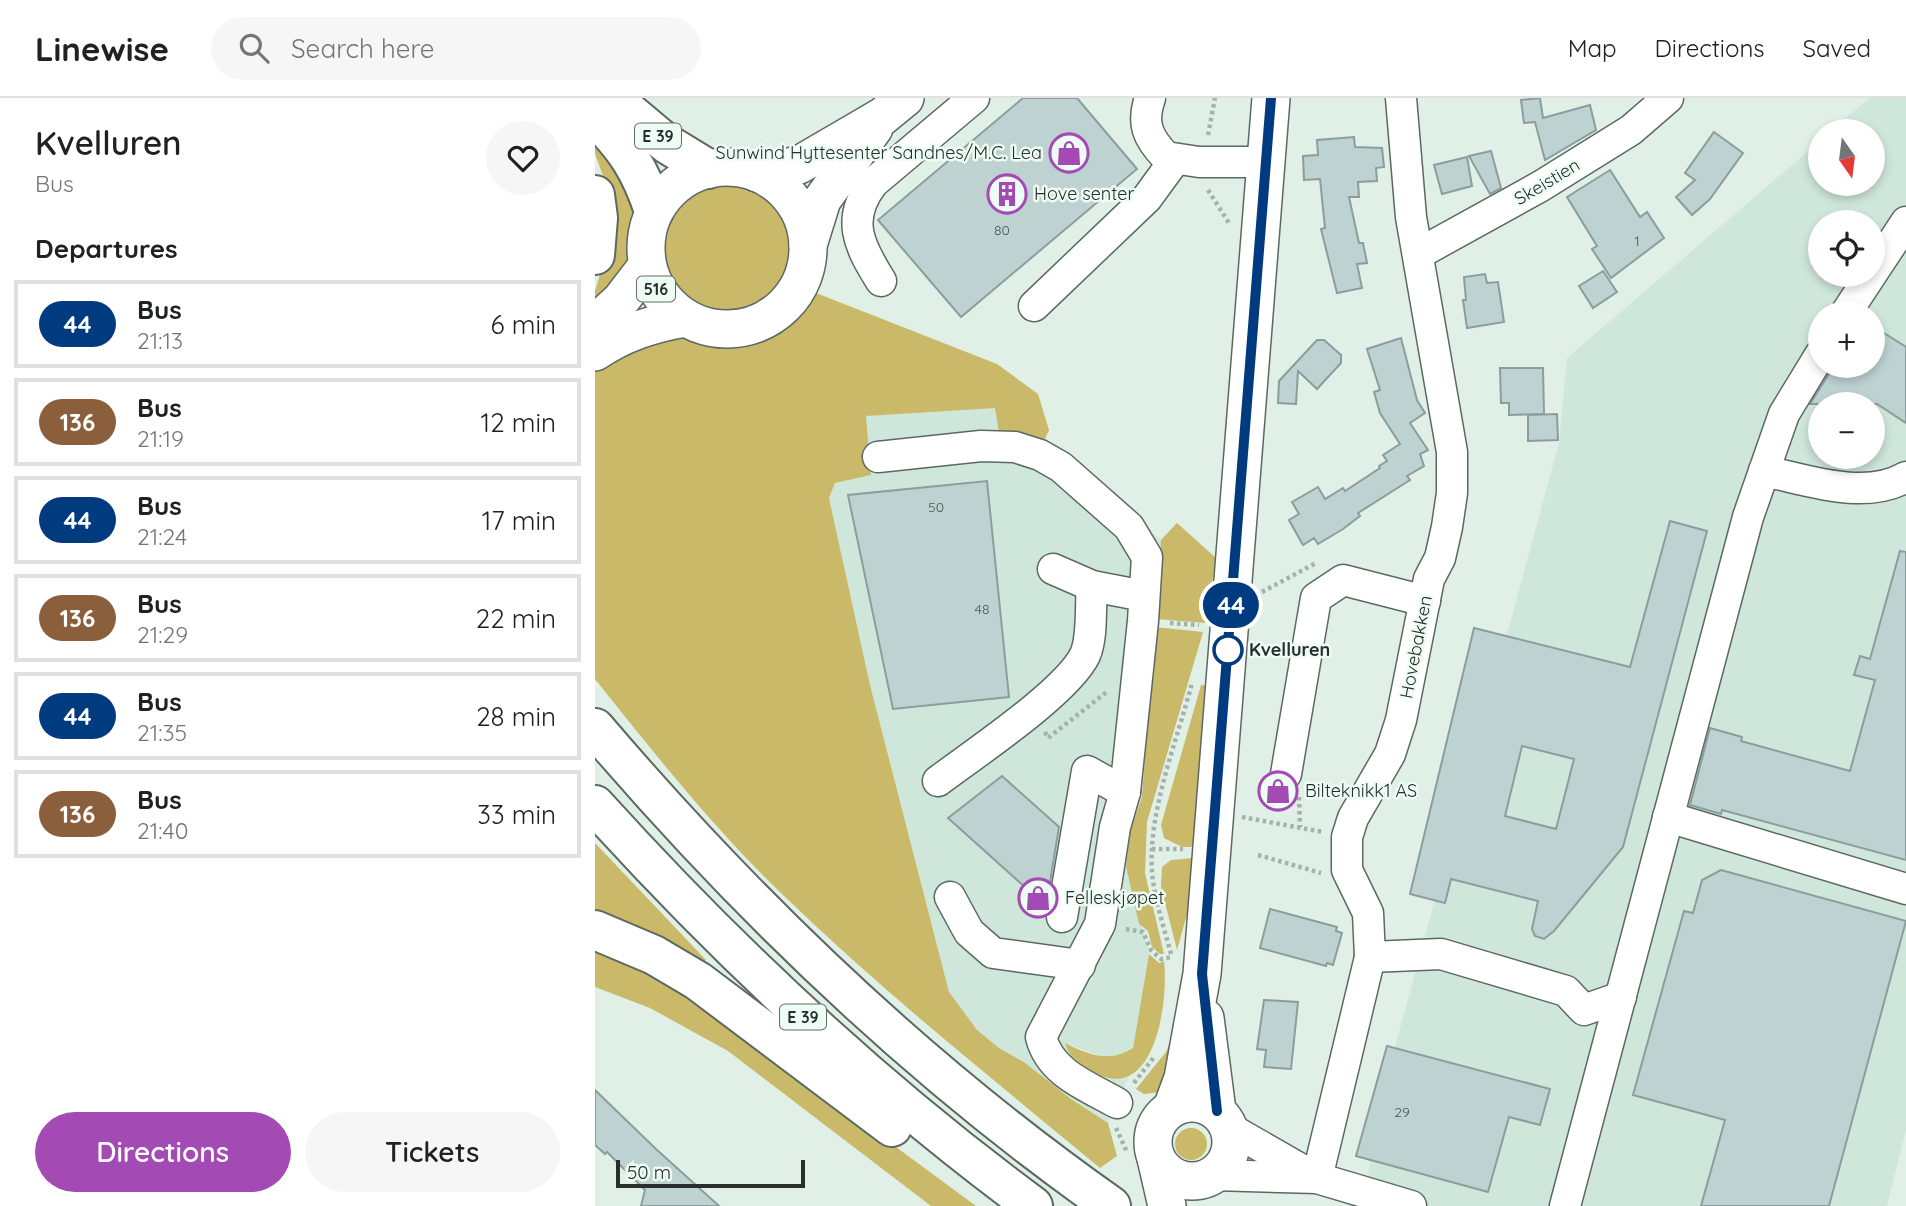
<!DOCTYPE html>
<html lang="en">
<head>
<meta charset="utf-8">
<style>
  :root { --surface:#fff; --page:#f6f6f6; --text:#202124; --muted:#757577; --line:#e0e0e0; --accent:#a44ab5 }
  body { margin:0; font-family:Quicksand,sans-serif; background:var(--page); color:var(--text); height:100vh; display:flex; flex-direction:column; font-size:26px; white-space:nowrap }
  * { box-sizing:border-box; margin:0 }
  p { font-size:23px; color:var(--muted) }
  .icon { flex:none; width:38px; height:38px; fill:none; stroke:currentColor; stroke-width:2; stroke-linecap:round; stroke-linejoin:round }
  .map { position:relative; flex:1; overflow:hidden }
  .side { display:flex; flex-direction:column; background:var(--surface); width:595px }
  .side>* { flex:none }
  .badge { padding:0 14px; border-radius:23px; font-size:24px; line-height:46px }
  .needle { width:46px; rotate:166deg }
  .controls { position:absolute; left:1213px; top:21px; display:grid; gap:14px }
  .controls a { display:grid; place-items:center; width:77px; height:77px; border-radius:50%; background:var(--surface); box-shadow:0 4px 10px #0003; font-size:35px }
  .scale { position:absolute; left:21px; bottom:18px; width:189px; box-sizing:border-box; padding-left:7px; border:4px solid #282e2b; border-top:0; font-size:19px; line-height:24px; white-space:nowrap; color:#282e2b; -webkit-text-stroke:5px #edfdf4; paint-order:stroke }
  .map>.badge { position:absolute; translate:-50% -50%; box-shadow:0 0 0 4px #fff }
  h2 { padding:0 35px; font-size:26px; line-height:63px }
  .round { display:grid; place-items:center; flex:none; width:74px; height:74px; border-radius:37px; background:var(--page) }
  .head { display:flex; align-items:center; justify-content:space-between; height:119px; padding:0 35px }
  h1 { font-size:33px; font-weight:600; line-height:52px }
  .button { display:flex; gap:14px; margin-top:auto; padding:14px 35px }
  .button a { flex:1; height:80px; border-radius:42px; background:var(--accent); color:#fff; font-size:28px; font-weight:600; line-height:80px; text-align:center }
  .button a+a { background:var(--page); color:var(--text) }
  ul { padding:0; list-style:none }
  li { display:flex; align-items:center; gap:21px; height:88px; margin:0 14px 10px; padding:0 21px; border:4px solid var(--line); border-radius:0px }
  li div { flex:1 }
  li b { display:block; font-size:26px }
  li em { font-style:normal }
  li .badge { min-width:77px; font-weight:700; text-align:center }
  header { display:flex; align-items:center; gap:42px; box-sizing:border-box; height:98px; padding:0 35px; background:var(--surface); border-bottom:2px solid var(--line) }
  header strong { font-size:33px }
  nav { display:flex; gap:38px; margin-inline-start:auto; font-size:24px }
  .search { width:490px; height:63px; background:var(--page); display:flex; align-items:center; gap:18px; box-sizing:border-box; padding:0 24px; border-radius:38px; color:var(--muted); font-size:26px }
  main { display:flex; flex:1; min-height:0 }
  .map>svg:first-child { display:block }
  .built { fill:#cfe7da; fill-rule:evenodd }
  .green { fill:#c9b968 }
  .building { fill:#bfd2d2; stroke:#8b9d9c; stroke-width:2; fill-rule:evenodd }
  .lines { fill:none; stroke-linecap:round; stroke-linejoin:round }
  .minor-casing { stroke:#5b6961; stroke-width:33 }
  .major-casing { stroke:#5b6961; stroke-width:40 }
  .highway-casing { stroke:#5b6961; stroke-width:42 }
  .path { stroke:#a5b2ab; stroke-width:4.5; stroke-dasharray:3.5 3.5; stroke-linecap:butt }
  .minor { stroke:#fff; stroke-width:30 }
  .major { stroke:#fff; stroke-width:37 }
  .highway { stroke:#fff; stroke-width:38 }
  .line-casing { stroke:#fff; stroke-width:16 }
  .line { stroke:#003b80; stroke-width:10 }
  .stop-dot { fill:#fff; stroke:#003b80; stroke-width:3.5 }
  .labels { text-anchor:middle; stroke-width:5; stroke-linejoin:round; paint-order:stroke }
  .number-label { font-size:14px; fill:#4e5755 }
  .shield { fill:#edfdf4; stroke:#636c67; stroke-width:2 }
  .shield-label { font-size:16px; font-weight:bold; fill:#282e2b }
  .poi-label { font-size:18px; fill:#282e2b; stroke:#edfdf4; text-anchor:start }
  .street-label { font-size:18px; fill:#282e2b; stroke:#edfdf4 }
  .stop-label { font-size:18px; font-weight:bold; fill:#282e2b; stroke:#edfdf4; text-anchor:start }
</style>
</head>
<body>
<header>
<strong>Linewise</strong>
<div class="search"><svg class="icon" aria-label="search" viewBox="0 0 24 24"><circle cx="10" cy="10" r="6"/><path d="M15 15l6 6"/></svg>Search here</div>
<nav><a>Map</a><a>Directions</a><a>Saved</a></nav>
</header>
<main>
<section class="side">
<div class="head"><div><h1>Kvelluren</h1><p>Bus</p></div><a class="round"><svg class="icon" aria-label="heart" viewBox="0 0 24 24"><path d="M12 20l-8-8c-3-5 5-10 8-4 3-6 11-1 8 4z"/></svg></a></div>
<h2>Departures</h2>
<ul>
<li><span class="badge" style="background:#003b80;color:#fff">44</span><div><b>Bus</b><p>21:13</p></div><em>6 min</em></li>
<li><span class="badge" style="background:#8b5e3c;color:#fff">136</span><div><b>Bus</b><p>21:19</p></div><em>12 min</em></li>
<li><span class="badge" style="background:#003b80;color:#fff">44</span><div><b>Bus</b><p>21:24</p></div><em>17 min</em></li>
<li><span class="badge" style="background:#8b5e3c;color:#fff">136</span><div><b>Bus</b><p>21:29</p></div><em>22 min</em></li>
<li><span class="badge" style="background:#003b80;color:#fff">44</span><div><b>Bus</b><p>21:35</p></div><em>28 min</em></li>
<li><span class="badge" style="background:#8b5e3c;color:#fff">136</span><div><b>Bus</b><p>21:40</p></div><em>33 min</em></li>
</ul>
<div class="button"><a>Directions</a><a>Tickets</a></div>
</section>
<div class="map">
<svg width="1311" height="1108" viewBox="0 0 1311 1108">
  <rect width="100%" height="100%" fill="#e0f0e7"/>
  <!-- built -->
  <g class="built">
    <path d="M1274,0H1311V1032L1292,1108H769L781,1019L964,345L972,260L1225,43V86H1278V33H1236ZM1225,124H1278V177H1225ZM1225,215H1278V268H1225ZM1225,306H1278V359H1225Z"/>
    <polygon points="374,309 401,310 491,378 566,442 547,699 535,734 531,768 554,856 538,950 525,958 512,960 471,946 517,981 535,977 513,1025 476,1001 429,964 404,950 382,932 354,894 275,587 234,400 240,385 276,377 271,318"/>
  </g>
  <!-- green -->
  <g class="green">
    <polygon points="0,34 43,104 34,158 24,190 0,214 0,193 12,154 11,86 0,56"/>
    <circle cx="133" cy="151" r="69"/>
    <path d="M221,195L402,266L443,296L454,332L448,345L404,335L400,310L271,318L276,377L240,385L234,400L275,587L354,894L382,932L404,950L429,964L476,1001L513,1025L522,1058L505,1070C398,981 288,894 188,797C120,732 59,655 0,581V272C20,258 53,238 79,239C89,239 100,244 111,246C163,253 191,236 221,195Z"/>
    <polygon points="582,425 621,460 611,525 560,521 566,442"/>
    <polygon points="560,529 608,534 552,724 550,775 569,856 565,856 557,849 553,833 544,826 531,768 535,734 547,699"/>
    <polygon points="606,587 615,588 601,749 587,749 569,740 566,727"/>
    <polygon points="0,745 111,862 104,872 0,817"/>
    <polygon points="598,760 594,809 582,852 566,789 567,769 576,762"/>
    <polygon points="0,850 69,878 381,1108 336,1108 133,953 55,910 0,889"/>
    <path d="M554,856L564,865L569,863C574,905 559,1012 495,972C484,965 473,958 470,945C494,957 514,965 538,950Z"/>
    <polygon points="580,932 581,955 566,994 549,996 541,991 571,954"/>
    <circle cx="596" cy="1046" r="16"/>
  </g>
  <!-- building -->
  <g class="building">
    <polygon points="428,0 482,0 542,71 366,219 283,122"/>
    <polygon points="945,0 948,20 995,7 1001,32 950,62 940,24 929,25 926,2"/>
    <polygon points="1119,34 1148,55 1115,101 1097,117 1081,99 1100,82 1090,75"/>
    <polygon points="759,39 760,49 787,50 789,69 781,70 782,83 763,84 764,99 754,99 764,145 768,145 772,165 762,166 767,190 742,195 726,131 730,130 725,81 709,82 708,58 723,57 722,42"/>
    <polygon points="896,53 906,90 895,96 874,58"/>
    <polygon points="872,59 877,88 847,96 839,67"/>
    <polygon points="1015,72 1045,119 1052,114 1069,140 1016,180 997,151 1002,148 972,99"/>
    <polygon points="1008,173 1022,194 998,210 984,188"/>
    <polygon points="890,176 892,185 903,184 909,224 872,230 868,202 871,202 869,179"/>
    <polygon points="1278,228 1311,249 1311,325 1282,306 1215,306 1239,268 1278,268"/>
    <polygon points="806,240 822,302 830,315 815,325 833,352 825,356 829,368 812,378 815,382 763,415 765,418 748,431 723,446 719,440 708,447 694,422 704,416 697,404 723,389 730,401 748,390 750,393 785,370 784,368 792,363 788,357 805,346 785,315 779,294 785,292 772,251"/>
    <polygon points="722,242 729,242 746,257 746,265 722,291 703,273 701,306 683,305 684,283"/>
    <polygon points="905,270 948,270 949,316 914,317 914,305 906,305"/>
    <polygon points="962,316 963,342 933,343 933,317"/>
    <polygon points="392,383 414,599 298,611 253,397"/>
    <path d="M1075,423L1112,433L1028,749L959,833L949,841L940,838L937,831L943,803L856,781L850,805L815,796L879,530L1035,569ZM927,648L979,661L961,731L910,718Z"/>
    <polygon points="1305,453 1311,454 1311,762 1127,712 1126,716 1095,707 1115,630 1147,639 1146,643 1255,673 1280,582 1259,577 1265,558 1275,561"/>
    <polygon points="407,678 464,729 451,808 353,720"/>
    <polygon points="672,682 687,693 695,693 693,703 670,701"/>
    <polygon points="1126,772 1311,823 1234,1108 1106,1108 1130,1022 1038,997 1089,813 1098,815 1107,782"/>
    <polygon points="675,811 742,829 741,833 747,835 738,867 732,865 731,868 665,850"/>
    <polygon points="669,902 703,904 696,971 669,969 671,952 662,951"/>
    <polygon points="792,948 955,991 945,1027 914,1019 893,1094 761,1058"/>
    <polygon points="0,992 61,1051 124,1108 46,1108 50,1092 12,1054 10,1056 0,1047"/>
  </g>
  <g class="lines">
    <!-- minor casing -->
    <g class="minor-casing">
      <g id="minor">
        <path d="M555,0C546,26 553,40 571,59L604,64H670"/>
        <polyline points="823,156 946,88 1036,32 1073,0"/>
        <polyline points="1278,174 1311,124"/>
        <path d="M286,183C264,148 250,121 278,85L379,0"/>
        <polyline points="439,208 552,100 579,63"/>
        <polyline points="1251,215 1276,177"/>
        <path d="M283,359L386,348L420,349L445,357L466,369L534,429L552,459L548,523L530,694L520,729L505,826L446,939C455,975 492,988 522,1005"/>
        <path d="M1169,373C1213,382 1270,403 1311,379"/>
        <polyline points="458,471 497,488 549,498"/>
        <polyline points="691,676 721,500 748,482 830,503"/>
        <path d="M343,683C379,656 472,594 490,557C498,539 495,508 497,488"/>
        <polyline points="1073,719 1311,791"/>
        <polyline points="355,799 374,834 398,855 485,867"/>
        <polyline points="467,819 492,673 530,694"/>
        <polyline points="775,859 846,856 971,893 989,912 1026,899"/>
        <polyline points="634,1030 716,1077"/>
        <polyline points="618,1077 722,1080 816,1108"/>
        <polyline points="722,1080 775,859 773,815 752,772 752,739 758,720 795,656 806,622 834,481 845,460 852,429 857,395 857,354 816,119 806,0"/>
        <polyline points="970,1108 1153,419 1189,316 1225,257"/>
      </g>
    </g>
    <!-- major casing -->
    <g class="major-casing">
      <g id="major">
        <circle cx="132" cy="150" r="81"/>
        <polyline points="162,75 204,67 288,18 310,0"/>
        <polyline points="213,147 227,102 279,30"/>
        <polyline points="0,226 26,202 52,168"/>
        <path d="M0,254C28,235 56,226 90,220"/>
        <polyline points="610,920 622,1013"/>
        <circle cx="597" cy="1044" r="39"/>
        <polyline points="577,1010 588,980 607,876 676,0"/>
        <polyline points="561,1060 572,1108"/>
      </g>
    </g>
    <!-- highway casing -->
    <g class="highway-casing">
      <g id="highway">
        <polyline points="17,0 72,46 113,71"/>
        <path d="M0,19C31,50 45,71 59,113"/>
        <polyline points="0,97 3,120 0,157"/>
        <path d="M0,630C152,808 324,973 516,1108"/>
        <path d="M0,707C134,855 278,990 438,1108"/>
        <polyline points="0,832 59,857 103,883 297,1029"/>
      </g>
    </g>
    <!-- path -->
    <g class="path">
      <polyline points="613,37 620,0"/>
      <polyline points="613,92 634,125"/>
      <polyline points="667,494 721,465"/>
      <polyline points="575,525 604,527"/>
      <polyline points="450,634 453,640 513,593"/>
      <polyline points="704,699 705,729"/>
      <polyline points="647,719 728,734"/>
      <polyline points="557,751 588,751"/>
      <polyline points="663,757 726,775"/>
      <polyline points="531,831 548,834 556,852 566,861 577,859"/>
      <path d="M576,856C569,829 559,801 557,773C553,713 582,643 597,585"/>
      <polyline points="539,985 559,959"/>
      <polyline points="521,1030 532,1054"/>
    </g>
    <!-- minor -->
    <use href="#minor" class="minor"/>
    <!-- major -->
    <use href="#major" class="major"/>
    <!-- highway -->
    <use href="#highway" class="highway"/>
  </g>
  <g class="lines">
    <!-- line casing -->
    <g class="line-casing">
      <polyline id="line" points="622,1013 607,876 676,0"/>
    </g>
    <!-- line -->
    <use href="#line" class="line"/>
  </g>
  <!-- icons -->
  <defs>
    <g id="shop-ring" transform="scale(2.0125)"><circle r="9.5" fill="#edfdf4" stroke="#a44ab5" stroke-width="1.5"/><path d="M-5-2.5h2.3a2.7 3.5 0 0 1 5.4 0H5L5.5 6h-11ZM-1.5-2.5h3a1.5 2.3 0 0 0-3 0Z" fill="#a44ab5"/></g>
    <g id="building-ring" transform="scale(2.0125)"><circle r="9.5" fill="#edfdf4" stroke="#a44ab5" stroke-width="1.5"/><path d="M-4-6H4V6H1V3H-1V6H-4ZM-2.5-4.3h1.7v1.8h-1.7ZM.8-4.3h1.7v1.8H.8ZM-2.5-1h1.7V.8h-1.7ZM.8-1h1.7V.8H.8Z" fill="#a44ab5"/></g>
  </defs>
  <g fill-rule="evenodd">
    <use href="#shop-ring" x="474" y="55"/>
    <use href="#building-ring" x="412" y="96"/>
    <use href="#shop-ring" x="683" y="693"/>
    <use href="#shop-ring" x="443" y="800"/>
  </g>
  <!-- markers -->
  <circle class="stop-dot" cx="633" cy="552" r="14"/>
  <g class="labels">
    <!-- number labels -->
    <g class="number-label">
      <text x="407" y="137">80</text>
      <text x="1042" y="148">1</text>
      <text x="341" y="414">50</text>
      <text x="387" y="516">48</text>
      <text x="807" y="1019">29</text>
    </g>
    <!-- shield labels -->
    <g class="shield">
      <rect x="40" y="25.5" width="46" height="25" rx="5"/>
      <rect x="42" y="178.5" width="38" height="25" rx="5"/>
      <rect x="185" y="906.5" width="46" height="25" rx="5"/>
    </g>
    <g class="shield-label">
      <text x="63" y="44">E 39</text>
      <text x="61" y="197">516</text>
      <text x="208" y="925">E 39</text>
    </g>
    <!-- poi labels -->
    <g class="poi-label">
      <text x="447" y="61" text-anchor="end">Sunwind Hyttesenter Sandnes/M.C. Lea</text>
      <text x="439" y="102">Hove senter</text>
      <text x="710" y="699">Bilteknikk1 AS</text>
      <text x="470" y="806">Felleskjøpet</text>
    </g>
    <!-- street labels -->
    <g class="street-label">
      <text transform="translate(952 84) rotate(-31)" y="6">Skeistien</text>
      <text transform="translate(821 549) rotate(-79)" y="6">Hovebakken</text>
    </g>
    <!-- stop labels -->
    <g class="stop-label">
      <text x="654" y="558">Kvelluren</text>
    </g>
  </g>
</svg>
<div class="controls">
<a><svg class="needle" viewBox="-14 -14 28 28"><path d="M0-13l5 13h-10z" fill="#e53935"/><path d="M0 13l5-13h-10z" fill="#757577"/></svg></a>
<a><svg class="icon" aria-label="locate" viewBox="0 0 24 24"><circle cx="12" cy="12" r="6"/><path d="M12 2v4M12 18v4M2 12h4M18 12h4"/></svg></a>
<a>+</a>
<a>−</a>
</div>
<div class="scale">50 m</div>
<b class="badge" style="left:636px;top:507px;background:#003b80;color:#fff">44</b>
</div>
</main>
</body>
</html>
